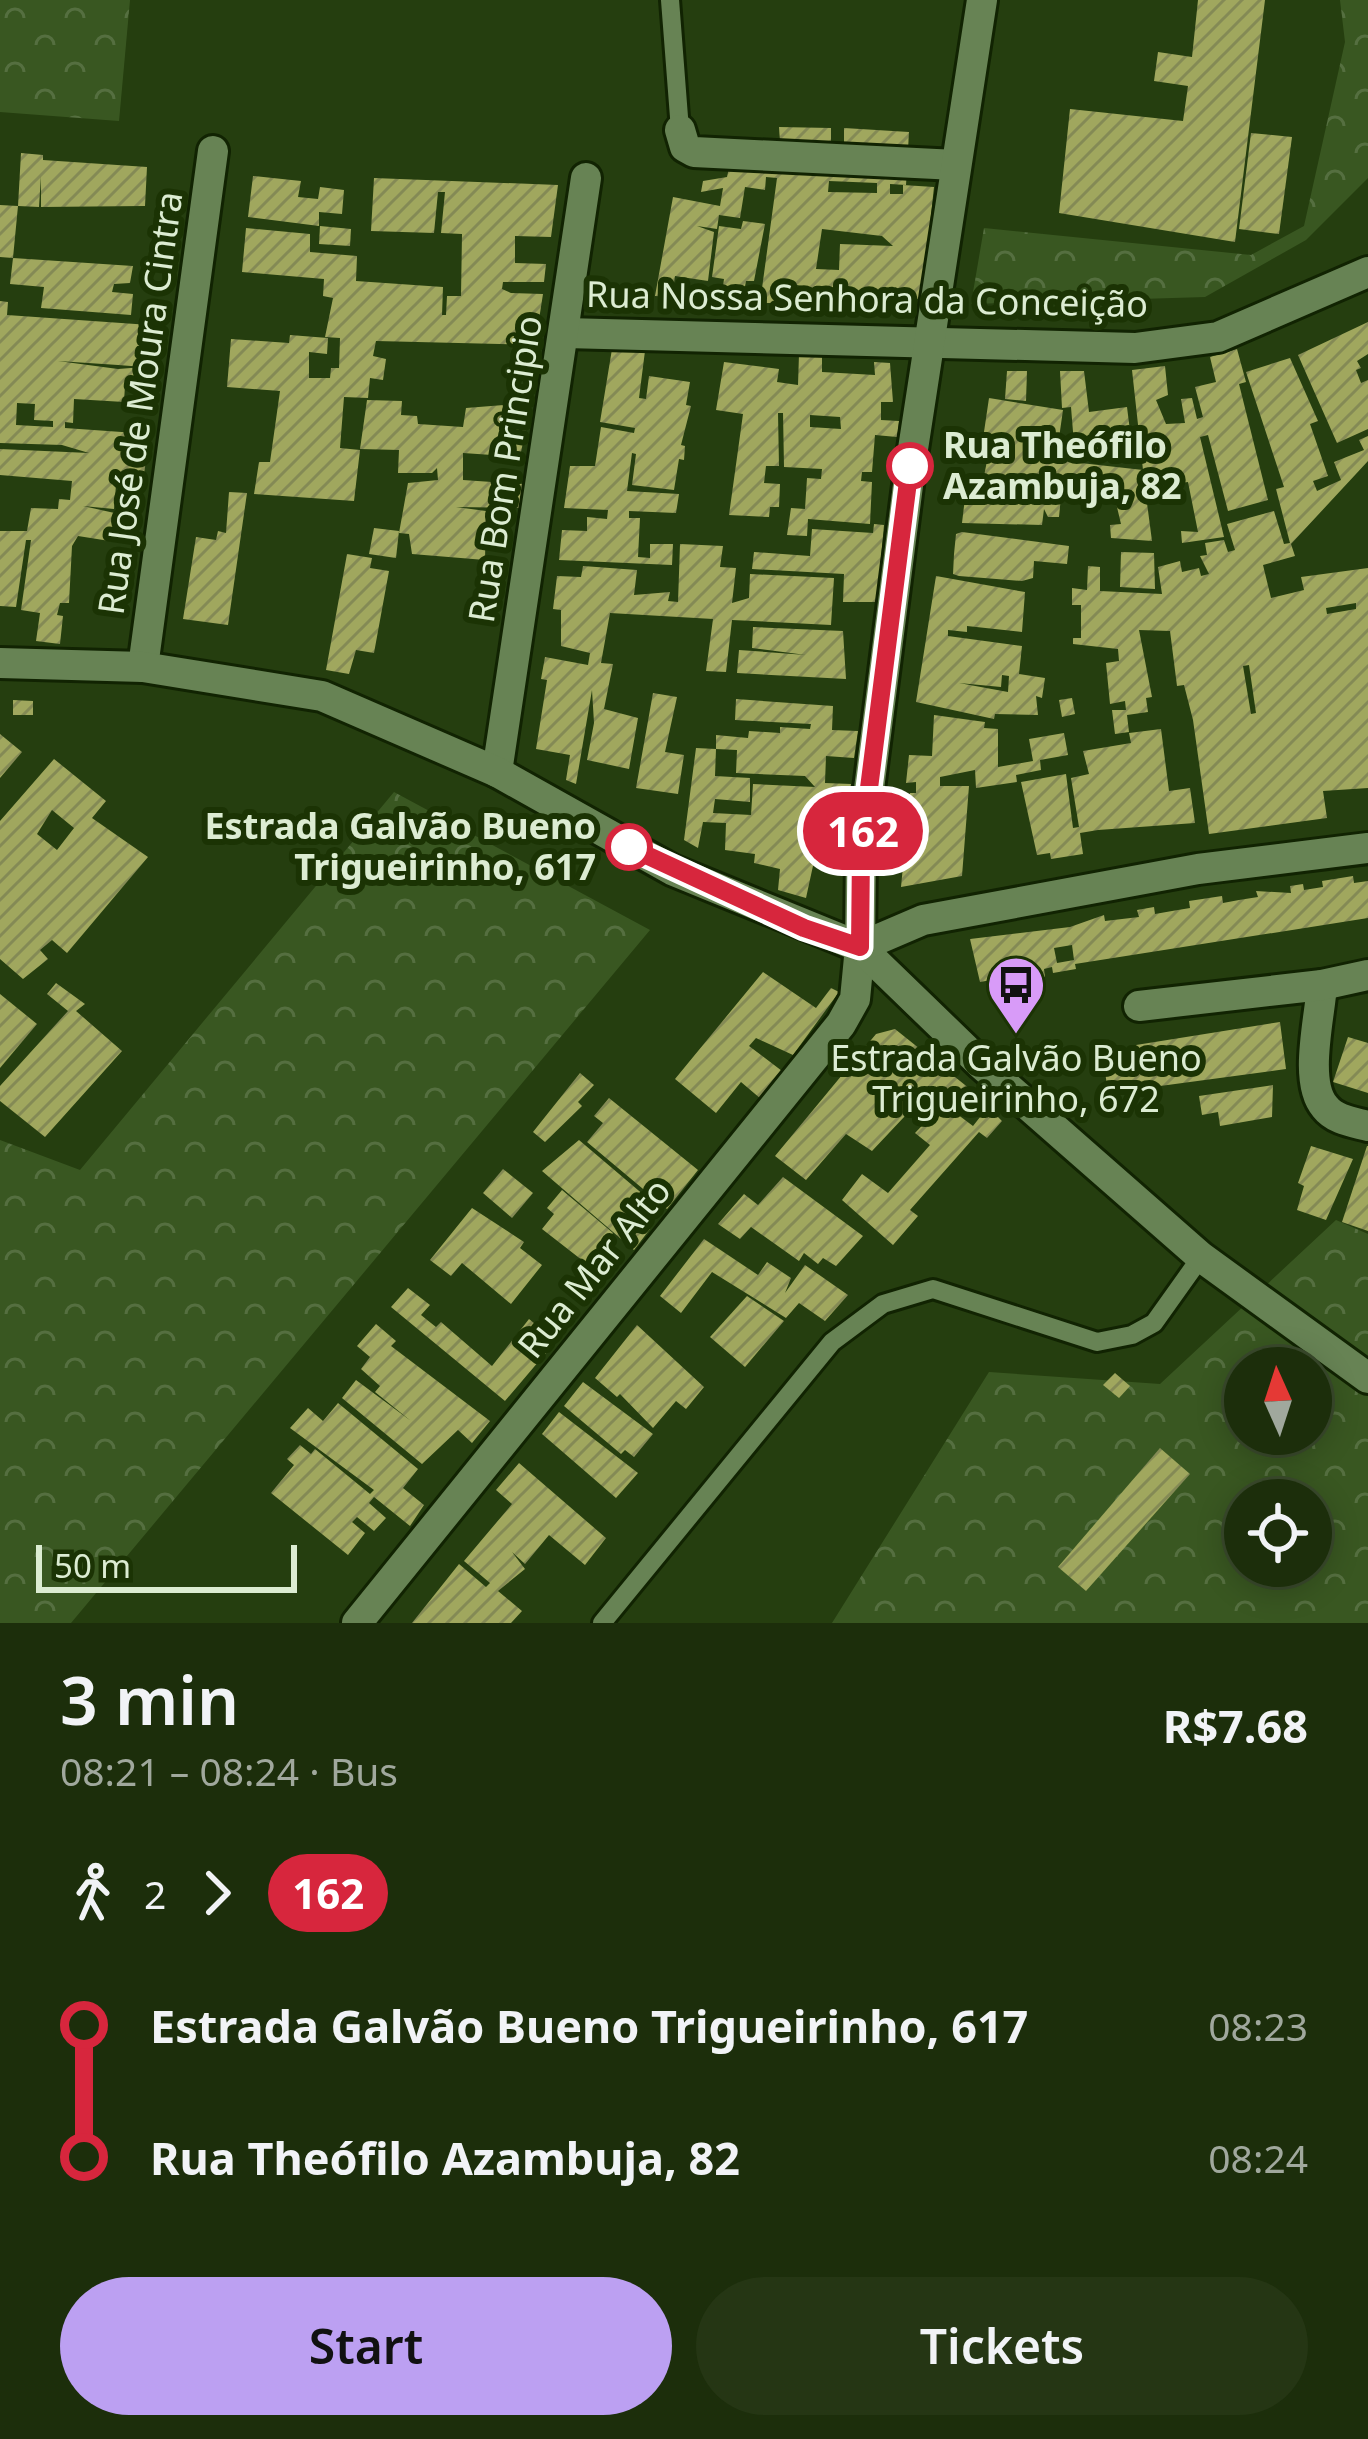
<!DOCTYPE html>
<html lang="en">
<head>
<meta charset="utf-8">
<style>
  :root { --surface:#1c2e0b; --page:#253614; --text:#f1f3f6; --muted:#a0a89d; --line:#3a4a2c; --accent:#bca0f2 }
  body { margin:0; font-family:"Noto Sans",sans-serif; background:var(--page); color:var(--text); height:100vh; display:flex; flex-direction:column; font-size:45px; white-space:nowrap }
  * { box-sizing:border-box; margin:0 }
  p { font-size:39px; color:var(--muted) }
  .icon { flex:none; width:66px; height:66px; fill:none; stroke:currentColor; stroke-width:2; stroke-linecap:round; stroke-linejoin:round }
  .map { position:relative; height:1623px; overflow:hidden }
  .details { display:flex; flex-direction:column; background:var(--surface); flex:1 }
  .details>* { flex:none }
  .badge { padding:0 24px; border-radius:39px; font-size:42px; line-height:78px }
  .needle { width:78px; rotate:357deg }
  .controls { position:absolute; left:1224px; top:1347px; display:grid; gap:24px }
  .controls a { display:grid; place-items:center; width:108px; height:108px; border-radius:50%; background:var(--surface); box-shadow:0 6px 30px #0003,0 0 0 3px var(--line); font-size:60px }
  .scale { position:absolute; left:36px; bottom:30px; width:261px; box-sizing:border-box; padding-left:12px; border:6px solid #dcecd2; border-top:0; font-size:33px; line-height:42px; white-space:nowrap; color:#dcecd2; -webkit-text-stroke:9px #1b3304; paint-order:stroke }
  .map>.badge { position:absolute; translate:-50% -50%; box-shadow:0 0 0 6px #fff }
  .legs { display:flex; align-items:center; gap:18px; height:132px; padding:0 60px; font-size:39px }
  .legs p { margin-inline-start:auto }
  .summary { display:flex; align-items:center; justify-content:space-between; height:204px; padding:0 60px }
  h1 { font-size:66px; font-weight:600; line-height:90px }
  .button { display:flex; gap:24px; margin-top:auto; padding:24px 60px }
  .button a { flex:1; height:138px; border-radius:72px; background:var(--accent); color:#111; font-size:48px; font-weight:600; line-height:138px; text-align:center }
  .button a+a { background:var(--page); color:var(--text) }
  ul { padding:0 60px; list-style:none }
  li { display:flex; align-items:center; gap:42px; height:132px; font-size:45px }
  li i { display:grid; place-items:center; width:18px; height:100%; margin:0 15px; background:currentColor }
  li i::after { content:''; width:30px; height:30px; margin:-15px; border:9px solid; border-radius:50%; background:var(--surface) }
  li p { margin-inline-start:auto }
  li:first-child i { background:linear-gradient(#0000 50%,currentColor 0) }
  li:last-child i { background:linear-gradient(currentColor 50%,#0000 0) }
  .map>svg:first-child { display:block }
  .forest { fill:url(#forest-crowns); fill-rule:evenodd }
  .building { fill:url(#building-hatch); fill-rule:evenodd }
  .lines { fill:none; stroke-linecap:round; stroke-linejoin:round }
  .lane-casing { stroke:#112302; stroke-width:24 }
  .street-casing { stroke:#112302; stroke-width:36 }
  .secondary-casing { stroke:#112302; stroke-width:36 }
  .lane { stroke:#678354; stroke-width:18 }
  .street { stroke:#678354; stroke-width:30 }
  .secondary { stroke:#678354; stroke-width:30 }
  .line-1-casing { stroke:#fff; stroke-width:27 }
  .line-1 { stroke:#d7263d; stroke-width:18 }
  .stop-1-dot { fill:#fff; stroke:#d7263d; stroke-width:6 }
  .labels { text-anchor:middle; stroke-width:12; stroke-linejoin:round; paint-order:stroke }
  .street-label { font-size:36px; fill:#dcecd2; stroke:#1b3304 }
  .stop-label { font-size:36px; font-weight:bold; fill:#dcecd2; stroke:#1b3304; text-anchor:start }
  .poi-label { font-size:36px; fill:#dcecd2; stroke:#1b3304 }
</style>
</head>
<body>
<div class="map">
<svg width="1368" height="1623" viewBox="0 0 1368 1623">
  <defs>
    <pattern id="forest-crowns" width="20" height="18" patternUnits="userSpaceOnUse" patternTransform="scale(3)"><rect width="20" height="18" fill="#395721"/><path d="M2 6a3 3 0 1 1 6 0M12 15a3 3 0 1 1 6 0" fill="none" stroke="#556f40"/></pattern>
    <pattern id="building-hatch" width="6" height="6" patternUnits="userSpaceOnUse" patternTransform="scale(3)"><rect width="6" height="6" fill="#a0a75e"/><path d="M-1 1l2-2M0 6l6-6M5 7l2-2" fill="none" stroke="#848a55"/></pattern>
  </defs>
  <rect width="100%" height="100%" fill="#253e0f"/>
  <!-- forest -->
  <g class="forest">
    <polygon points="0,0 130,0 119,121 0,112"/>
    <polygon points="1340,0 1368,0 1368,178 1306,240 1205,297 971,304 984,228 1251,255 1304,226 1345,42"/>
    <polygon points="394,792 650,930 71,1623 0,1623 0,1140 80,1170"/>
    <path d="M1336,1220L1368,1234V1623H832L989,1372L1160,1384ZM1245,1368H1311V1434H1245ZM1245,1500H1311V1566H1245Z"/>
  </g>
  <!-- building -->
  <g class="building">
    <polygon points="1198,0 1265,0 1235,242 1059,213 1070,109 1183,121 1188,86 1154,81 1158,52 1192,57"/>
    <polygon points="779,127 831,128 831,144 780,142"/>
    <polygon points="844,128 909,132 908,149 844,145"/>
    <polygon points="1251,133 1292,137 1279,234 1239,229"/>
    <polygon points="21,153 43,155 43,160 147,167 145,206 41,207 41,176 39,207 18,206 13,258 0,257 0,205 18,206"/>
    <path d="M730,163L907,169L906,185L890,184V194H903V185L934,187L922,299L832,294L831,303L812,302L814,288L780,282L777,303H760L777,178L766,177L765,190L745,187L740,218L719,215L717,229L697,226L714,232L708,281L675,276L672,297L655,296L673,197L720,206L723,188L701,192L703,181L727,177ZM829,181L877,183V193L828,192ZM822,229L882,236L893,246L840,244L839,270L816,269Z"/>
    <polygon points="253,176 301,181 298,197 318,199 320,187 344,190 342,214 319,212 319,226 248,217"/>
    <polygon points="374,178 558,185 551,237 515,236 515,263 546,264 544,282 503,282 502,289 511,293 543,294 535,345 376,341 373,356 386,359 383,380 370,378 368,398 344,397 340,448 360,450 354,501 254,494 259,462 270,462 280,391 227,387 231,339 289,343 290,335 328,338 327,354 309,352 309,378 330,378 331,368 339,368 340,338 325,337 333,298 323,296 324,279 242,272 246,228 310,234 310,252 357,256 356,281 443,287 442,315 446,315 447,296 461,296 462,234 441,233 445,192 438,192 434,233 371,231"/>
    <polygon points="743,221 765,224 754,281 746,281 742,303 721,300 724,279 712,277 719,226 741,229"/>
    <polygon points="320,226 351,229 350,246 319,244"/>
    <polygon points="13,258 133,266 130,283 114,284 112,292 133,294 131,315 41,308 44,287 10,284"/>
    <path d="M0,301L8,302L7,315L164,326L156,389L125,385L124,402L74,399L73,423L65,422V428L150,434L142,487L116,485L114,509L83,506L119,514L116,542L78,536L72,546L69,603H60L57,615L63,616L60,644L36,641L40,613L21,610L31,540H26L16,607L0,606V531H27L31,508L58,509L59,499L70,500L72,481L0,475V449L89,453L62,445L0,443ZM58,361L118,365L144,367L118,369ZM17,403L35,404L34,420L53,421V427L16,425Z"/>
    <polygon points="1368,322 1368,354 1357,361 1361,368 1356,370 1361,383 1368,380 1368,429 1337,443 1298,355"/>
    <polygon points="612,349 645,351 639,398 646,399 649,376 690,382 686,405 691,406 681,445 685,446 684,460 679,459 674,490 632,485 636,454 632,453 627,491 679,494 676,513 629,511 629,518 640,518 638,557 650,558 650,544 673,544 672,565 559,560 562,530 587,531 587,517 607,519 608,510 564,508 570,466 595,466 601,427 634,433 635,428 600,422"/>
    <polygon points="1237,349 1246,382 1239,384 1268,500 1228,511 1208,435 1200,437 1224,537 1182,543 1181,531 1198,532 1188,482 1145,488 1152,541 1111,538 1110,525 1121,524 1112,486 984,476 987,461 980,459 989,398 1063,410 1058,445 1030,441 1024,457 1032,458 1033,446 1045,448 1045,459 1143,470 1132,370 1165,366 1168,395 1156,400 1166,424 1185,423 1181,399 1192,398 1197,419 1203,417 1195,387 1216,382 1210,357"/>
    <path d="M799,354L822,355V372L875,375L874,362L890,363L893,402H881V420L899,421L898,431L897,437L875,435L872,472H862L861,481L872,482L870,524L808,519L807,536L787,535L791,508L805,509L807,478L821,479L822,469L784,467L783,413H778L779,466H766L764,483L780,484L779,507H770L769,517L729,515L743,414L716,410L724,362L779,369L777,382L798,385ZM810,415L840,417L841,429L810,427Z"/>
    <path d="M1290,358L1318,421L1310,424L1328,476L1313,481L1317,491L1341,480L1334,462L1364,450L1359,440L1368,436V461L1291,544L1295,556L1263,565L1271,598L1304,590L1301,577L1368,568V788L1323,791L1327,818L1209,834L1193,720L1184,685L1177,686L1170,631L1139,630L1152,697L1146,698L1148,712L1127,715L1129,732L1115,734L1112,710H1126L1125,701L1110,704L1106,663L1119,661L1118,649L1073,644V638H1081V605H1072V588L1087,590L1088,566L1100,567V591L1162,594L1158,567L1180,561L1182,572L1199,568L1201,576L1209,574L1200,556L1207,555L1205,543L1224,540L1228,552L1235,550L1227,524L1274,511L1284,544L1290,543L1276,489L1284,487L1246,372ZM1356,603V609L1327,614L1326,608ZM1249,665L1256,713L1251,714L1243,666Z"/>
    <polygon points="1007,371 1027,371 1026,401 1005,399"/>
    <polygon points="1060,371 1084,371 1089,412 1127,407 1133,455 1095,460 1093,443 1074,444 1071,407 1062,408"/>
    <polygon points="367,400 402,401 401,415 417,416 418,424 463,427 466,408 531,403 520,457 463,453 463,480 523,484 520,508 456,507 486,511 485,560 412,554 409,534 399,533 408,483 438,480 437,468 432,473 398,473 399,450 360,449"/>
    <polygon points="967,481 1047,488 1045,495 1061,497 1059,517 1048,517 1044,509 1042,525 962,523"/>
    <polygon points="229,492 247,493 228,625 183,619 196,537 216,540 218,531 226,533"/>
    <polygon points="874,524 884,525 877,602 843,602 844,574 752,569 754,552 810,556 812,529 873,533"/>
    <polygon points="374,528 399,531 396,558 369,554"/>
    <polygon points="962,532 1069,546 1067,564 1034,561 1033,578 1022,581 959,576 953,574 954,554 956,534"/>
    <polygon points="680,544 723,546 720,567 736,568 732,603 749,598 750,574 834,578 831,625 732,620 726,672 706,671 713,619 610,613 601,663 613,664 604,709 638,718 629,769 587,760 594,723 592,690 576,784 566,780 570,755 536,749 547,680 541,679 545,657 588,665 590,653 561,646 561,610 553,609 557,576 581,577 583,566 637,570 634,595 670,592 668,601 678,602"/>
    <polygon points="1121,552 1154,553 1155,589 1120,587"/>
    <polygon points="347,554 372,558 370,568 389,571 374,653 356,650 349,674 326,670"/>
    <path d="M936,576L1025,592L1022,632L967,626V632L948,630V636L1022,646L1019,674L1045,678L1042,698L1036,696L1038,715L995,714L994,719L916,702ZM1002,675L1009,676L1008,692L959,683L1001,687Z"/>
    <polygon points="753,627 843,631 846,679 737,673 739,650 806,655 752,648"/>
    <polygon points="653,693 677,697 665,752 684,755 678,794 636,788"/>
    <polygon points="1072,698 1075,714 1062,717 1059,700"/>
    <polygon points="736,699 833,706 832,730 858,731 854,758 826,756 825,783 851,784 845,831 821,829 806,898 778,890 780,869 754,863 755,854 725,850 726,823 703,822 698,848 684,840 696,748 716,749 715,776 750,778 750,802 715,799 713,813 751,815 753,784 815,787 805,776 736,773 737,750 716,749 716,735 748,738 749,731 780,733 780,727 810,729 811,724 735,720"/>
    <polygon points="13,700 33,701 33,715 13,715"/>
    <polygon points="934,715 985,722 984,728 998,729 998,767 1033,761 1029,739 1064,733 1068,755 1040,760 1041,770 1016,775 1017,782 976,788 975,770 940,777 940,786 969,786 962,876 901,887 910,793 916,793 916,782 906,783 909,755 932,756"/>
    <polygon points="1161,729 1169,791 1190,788 1195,823 1098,830 1080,833 1083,854 1051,859 1050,853 1037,855 1021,782 1066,774 1073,828 1079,827 1071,778 1089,774 1083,751 1131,743 1129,733"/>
    <polygon points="0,734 22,752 0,778"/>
    <path d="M54,759L106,801L92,818L148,857L67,953L52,940L40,950L48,959L23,979L0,959V821ZM52,810L74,828L57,850L37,834Z"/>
    <path d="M1353,876L1354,883L1368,881V918L1075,964L1076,969L1053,973L1052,967L1044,969L1045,977L1021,982L1019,975L980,982L970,939L1070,927L1104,915L1105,921L1139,917L1137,910L1154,907L1155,914L1172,911L1190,908L1189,901L1222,896L1223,903L1239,900L1258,897L1256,891L1291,893L1290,886L1303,884L1304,890L1323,887L1322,881ZM1072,945L1074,960L1057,963L1054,948Z"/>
    <polygon points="763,972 816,1008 831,988 839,992 793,1055 756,1038 749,1046 782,1071 761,1099 741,1082 716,1113 675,1079"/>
    <polygon points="56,983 85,1004 76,1011 122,1051 45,1137 0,1101 0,1086 68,1011 47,994"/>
    <polygon points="0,994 37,1024 0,1068"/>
    <polygon points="1280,1022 1286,1069 1108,1093 1103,1057 1137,1052 1136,1045"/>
    <polygon points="895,1029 975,1093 957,1114 973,1126 988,1107 1002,1121 987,1138 979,1132 910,1210 918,1216 893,1245 842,1200 862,1174 888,1193 930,1145 915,1133 936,1111 921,1099 872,1151 846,1134 806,1180 775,1156 876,1034"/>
    <polygon points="1348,1037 1368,1043 1368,1093 1333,1082"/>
    <polygon points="580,1073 594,1085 578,1102 582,1106 545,1142 533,1132"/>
    <polygon points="1273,1085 1272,1117 1220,1126 1218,1112 1202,1115 1199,1096"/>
    <polygon points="609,1098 698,1170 667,1209 587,1142 603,1123 594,1116"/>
    <polygon points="579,1140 645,1196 630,1213 650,1229 634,1250 542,1171"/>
    <polygon points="1311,1146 1353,1159 1326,1220 1297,1210 1304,1186 1298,1183"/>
    <polygon points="1367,1146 1368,1146 1368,1231 1342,1222"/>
    <polygon points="503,1169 533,1193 512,1218 483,1193"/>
    <polygon points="783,1177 863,1236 836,1266 823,1258 818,1264 804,1253 799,1261 751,1227 740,1239 718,1224 744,1194 758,1205"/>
    <polygon points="562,1190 613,1233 587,1264 542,1229 554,1214 547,1208"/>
    <polygon points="472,1208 524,1242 520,1248 542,1265 511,1304 462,1263 451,1276 430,1260"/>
    <polygon points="704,1239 758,1275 767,1262 791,1278 785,1293 805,1265 848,1295 825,1321 799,1303 786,1318 712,1272 681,1313 660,1296"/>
    <polygon points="408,1288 430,1305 421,1315 436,1327 441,1322 492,1366 529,1319 556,1341 505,1401 391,1307"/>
    <polygon points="747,1296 784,1321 745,1367 710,1337"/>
    <polygon points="376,1324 396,1341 391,1346 490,1421 472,1443 458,1430 422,1464 342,1398 356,1380 411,1421 375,1392 380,1386 361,1369 370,1357 357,1346"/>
    <polygon points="637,1325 704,1387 686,1409 676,1401 653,1428 620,1394 617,1397 595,1378"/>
    <polygon points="1115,1373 1130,1386 1119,1398 1103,1385"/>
    <polygon points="583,1382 653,1434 634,1457 625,1450 621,1454 564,1406"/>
    <polygon points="338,1403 418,1469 403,1488 424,1505 410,1526 374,1497 369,1503 386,1518 374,1531 357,1517 352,1522 365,1533 348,1555 271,1493 294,1465 287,1459 300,1445 311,1454 315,1449 370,1494 374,1490 290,1428 308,1408 323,1421"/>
    <polygon points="559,1412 638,1473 616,1498 542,1434"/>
    <polygon points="1160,1448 1190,1474 1086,1591 1058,1567"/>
    <polygon points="519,1463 606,1538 585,1565 549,1535 525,1564 512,1552 525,1569 498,1591 522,1611 511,1623 412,1623 459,1564 486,1587 490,1583 464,1561 512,1504 496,1490"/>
  </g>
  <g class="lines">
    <!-- lane casing -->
    <g class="lane-casing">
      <g id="lane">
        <polyline points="670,0 680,130"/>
        <polyline points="602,1623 832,1342 883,1304 933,1289 1097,1342 1132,1335 1154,1323 1201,1257"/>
      </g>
    </g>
    <!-- street casing -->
    <g class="street-casing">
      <g id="street">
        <polyline points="680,130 685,147 694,152 956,165"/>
        <polyline points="566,333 1135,348 1218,337 1368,272"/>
        <polyline points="143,667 213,151"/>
        <polyline points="497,772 586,178"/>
        <path d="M1322,985C1320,1017 1303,1082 1325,1107C1335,1120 1353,1122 1368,1126"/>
        <polyline points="1139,1006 1322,985 1368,975"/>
        <polyline points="357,1623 841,1024 855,999 860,947"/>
      </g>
    </g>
    <!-- secondary casing -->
    <g class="secondary-casing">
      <g id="secondary">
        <polyline points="0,663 143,667 322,696 497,772 672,870 860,947 982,1065 1201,1257 1368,1378"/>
        <polyline points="860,947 861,851 911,462 982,0"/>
        <polyline points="860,947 923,920 1198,869 1368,848"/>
      </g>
    </g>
    <!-- lane -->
    <use href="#lane" class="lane"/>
    <!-- street -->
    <use href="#street" class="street"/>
    <!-- secondary -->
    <use href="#secondary" class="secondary"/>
  </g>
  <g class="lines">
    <!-- line-1 casing -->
    <g class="line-1-casing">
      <polyline id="line-1" points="629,847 804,928 860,947 861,851 910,466"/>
    </g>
    <!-- line-1 -->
    <use href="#line-1" class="line-1"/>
  </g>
  <!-- icons -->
  <defs>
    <g id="bus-pin" transform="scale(3)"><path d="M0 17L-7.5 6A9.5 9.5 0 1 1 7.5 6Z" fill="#d89bf8" stroke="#1b3304"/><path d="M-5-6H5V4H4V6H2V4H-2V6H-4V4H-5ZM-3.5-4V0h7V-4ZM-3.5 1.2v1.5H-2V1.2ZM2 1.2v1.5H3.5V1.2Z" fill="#111"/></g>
  </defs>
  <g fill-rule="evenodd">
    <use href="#bus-pin" x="1016" y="985"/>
  </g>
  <!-- markers -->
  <g class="stop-1-dot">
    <circle cx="910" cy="466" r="21"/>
    <circle cx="629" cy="847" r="21"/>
  </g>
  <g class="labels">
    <!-- street labels -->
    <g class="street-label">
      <text transform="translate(867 299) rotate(1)" y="13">Rua Nossa Senhora da Conceição</text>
      <text transform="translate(140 403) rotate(-82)" y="13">Rua José de Moura Cintra</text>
      <text transform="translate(505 469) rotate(-81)" y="13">Rua Bom Principio</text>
      <text transform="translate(594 1268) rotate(-51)" y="13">Rua Mar Alto</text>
    </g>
    <!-- stop labels -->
    <g class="stop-label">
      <text x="943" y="458">Rua Theófilo<tspan x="943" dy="41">Azambuja, 82</tspan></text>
      <text x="596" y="839" text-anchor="end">Estrada Galvão Bueno<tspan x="596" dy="41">Trigueirinho, 617</tspan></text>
    </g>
    <!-- poi labels -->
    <g class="poi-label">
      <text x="1016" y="1071">Estrada Galvão Bueno<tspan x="1016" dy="41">Trigueirinho, 672</tspan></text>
    </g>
  </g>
</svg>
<div class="controls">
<a><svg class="needle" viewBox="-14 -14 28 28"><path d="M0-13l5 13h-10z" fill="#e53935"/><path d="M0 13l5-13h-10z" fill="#a0a89d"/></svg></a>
<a><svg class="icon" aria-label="locate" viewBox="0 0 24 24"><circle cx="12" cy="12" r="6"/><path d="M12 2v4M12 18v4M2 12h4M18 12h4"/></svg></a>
</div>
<div class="scale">50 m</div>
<b class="badge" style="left:863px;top:831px;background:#d7263d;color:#fff">162</b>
</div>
<section class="details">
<div class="summary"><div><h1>3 min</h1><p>08:21 – 08:24 · Bus</p></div><b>R$7.68</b></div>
<div class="legs"><svg class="icon" aria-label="walk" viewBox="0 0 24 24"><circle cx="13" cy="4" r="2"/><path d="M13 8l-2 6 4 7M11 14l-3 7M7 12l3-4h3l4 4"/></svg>2<svg class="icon" aria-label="forward" viewBox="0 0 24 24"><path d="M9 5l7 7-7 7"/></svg><b class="badge" style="background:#d7263d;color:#fff">162</b></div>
<ul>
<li><i style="color:#d7263d"></i><b>Estrada Galvão Bueno Trigueirinho, 617</b><p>08:23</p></li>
<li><i style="color:#d7263d"></i><b>Rua Theófilo Azambuja, 82</b><p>08:24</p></li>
</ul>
<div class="button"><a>Start</a><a>Tickets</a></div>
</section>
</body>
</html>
